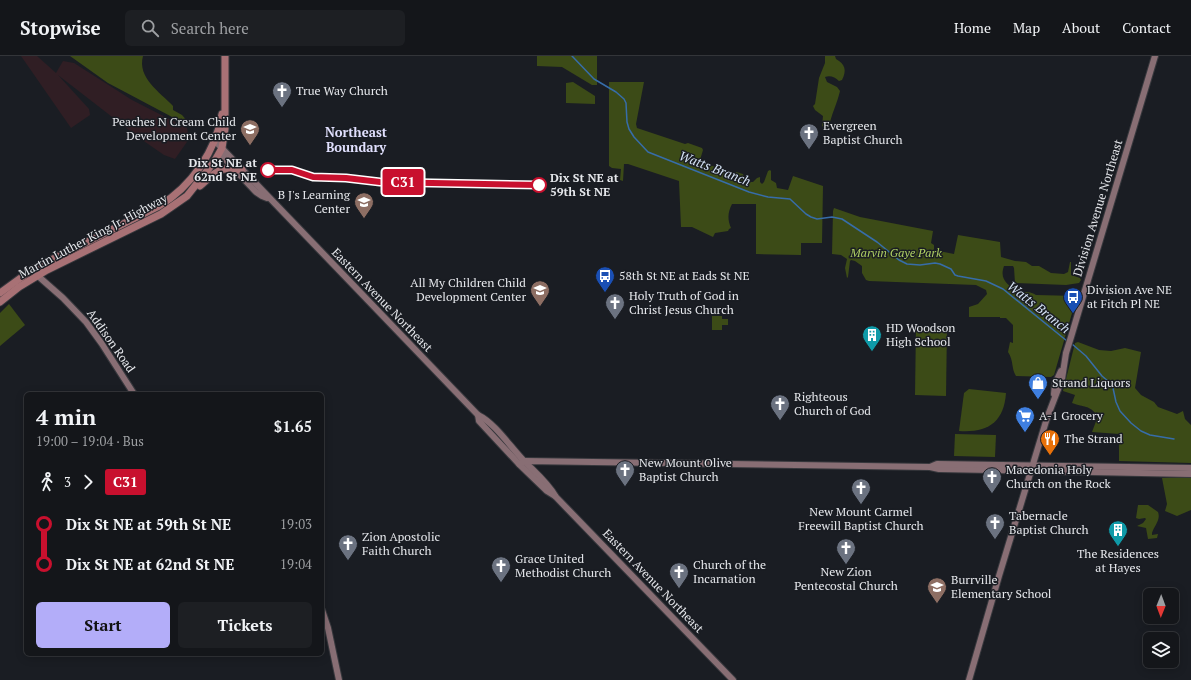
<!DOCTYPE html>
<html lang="en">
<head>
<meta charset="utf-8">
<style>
  :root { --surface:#14161a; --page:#1d1f23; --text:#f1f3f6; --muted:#9d9fa2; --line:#333539; --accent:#b3adf9 }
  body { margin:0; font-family:"PT Serif",serif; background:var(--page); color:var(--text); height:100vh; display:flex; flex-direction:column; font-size:15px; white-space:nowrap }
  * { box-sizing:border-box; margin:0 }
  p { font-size:13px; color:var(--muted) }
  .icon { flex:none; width:22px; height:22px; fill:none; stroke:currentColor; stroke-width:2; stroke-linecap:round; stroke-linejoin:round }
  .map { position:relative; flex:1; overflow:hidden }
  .side { position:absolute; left:24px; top:336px; width:300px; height:264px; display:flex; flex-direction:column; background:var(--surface); border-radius:6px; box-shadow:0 2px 10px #0003,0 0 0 1px var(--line) }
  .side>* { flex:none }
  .badge { padding:0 8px; border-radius:3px; font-size:14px; line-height:26px }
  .needle { width:26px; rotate:181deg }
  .tools { position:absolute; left:1143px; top:532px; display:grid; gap:8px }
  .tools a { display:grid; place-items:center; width:36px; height:36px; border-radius:6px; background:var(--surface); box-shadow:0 2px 10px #0003,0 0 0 1px var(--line); font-size:20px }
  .map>.badge { position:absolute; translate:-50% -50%; box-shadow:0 0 0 2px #fff }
  .legs { display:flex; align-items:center; gap:6px; height:44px; padding:0 12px; font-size:13px }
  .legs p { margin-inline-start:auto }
  .headline { display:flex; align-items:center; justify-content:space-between; height:68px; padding:0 12px }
  h1 { font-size:22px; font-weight:700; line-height:30px }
  .cta { display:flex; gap:8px; margin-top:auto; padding:8px 12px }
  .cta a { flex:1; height:46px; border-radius:6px; background:var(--accent); color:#111; font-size:16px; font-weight:700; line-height:46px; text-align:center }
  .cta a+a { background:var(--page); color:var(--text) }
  ul { padding:0 12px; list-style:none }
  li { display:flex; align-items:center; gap:14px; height:40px; font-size:15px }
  li i { display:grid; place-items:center; width:6px; height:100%; margin:0 5px; background:currentColor }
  li i::after { content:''; width:10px; height:10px; margin:-5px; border:3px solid; border-radius:50%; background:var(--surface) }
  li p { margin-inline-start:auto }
  li:first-child i { background:linear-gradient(#0000 50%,currentColor 0) }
  li:last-child i { background:linear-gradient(currentColor 50%,#0000 0) }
  header { display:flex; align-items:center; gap:24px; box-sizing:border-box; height:56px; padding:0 20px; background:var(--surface); border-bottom:1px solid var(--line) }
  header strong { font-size:19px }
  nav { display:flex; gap:22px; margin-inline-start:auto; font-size:14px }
  .search { width:280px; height:36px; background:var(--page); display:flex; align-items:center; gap:10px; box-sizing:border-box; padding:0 14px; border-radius:6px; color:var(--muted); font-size:15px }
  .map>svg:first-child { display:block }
  .industrial { fill:#301e24 }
  .green { fill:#3c4b17 }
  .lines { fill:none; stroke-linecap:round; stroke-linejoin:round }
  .stream { stroke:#376da9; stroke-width:1.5 }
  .secondary-casing { stroke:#37383d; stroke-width:8 }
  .primary-casing { stroke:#37383d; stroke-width:9 }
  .secondary { stroke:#886e74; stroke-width:6 }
  .primary { stroke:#a87175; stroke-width:7 }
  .line-1-casing { stroke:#fff; stroke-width:9 }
  .line-1 { stroke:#c8102e; stroke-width:6 }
  .stop-1-dot { fill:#fff; stroke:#c8102e; stroke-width:2 }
  .labels { text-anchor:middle; stroke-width:3; stroke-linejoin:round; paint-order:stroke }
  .poi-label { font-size:12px; fill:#e5e7eb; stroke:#1a1d23; text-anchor:start }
  .stop-label { font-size:12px; font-weight:bold; fill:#e5e7eb; stroke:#1a1d23; text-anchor:end }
  .street-label { font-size:12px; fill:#e5e7eb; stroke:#1a1d23 }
  .park-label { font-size:12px; font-style:italic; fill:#afd063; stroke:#1a1d23 }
  .neighbourhood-label { font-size:13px; font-weight:bold; fill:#e1e0fe; stroke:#1a1d23 }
  .water-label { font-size:13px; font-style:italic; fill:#d6e4f6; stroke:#1a1d23 }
</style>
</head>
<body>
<header>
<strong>Stopwise</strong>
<div class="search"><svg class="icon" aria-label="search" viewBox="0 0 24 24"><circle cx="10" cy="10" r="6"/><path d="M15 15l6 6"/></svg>Search here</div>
<nav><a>Home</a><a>Map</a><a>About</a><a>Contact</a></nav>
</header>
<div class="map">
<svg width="1191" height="624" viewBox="0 0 1191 624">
  <rect width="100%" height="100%" fill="#1a1d23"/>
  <!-- industrial -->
  <polygon class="industrial" points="21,0 37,0 56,17 63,5 74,7 132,44 187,72 189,83 175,103 164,99 138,81 58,19 89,53 90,59 71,72"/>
  <!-- green -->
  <g class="green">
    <path d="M70,0H143C137,22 160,36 173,50V54L182,59L188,66V67C182,67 179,62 174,62L108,27Z"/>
    <polygon points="537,0 597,0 597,29 592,29 562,11 537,10"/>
    <path d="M825,0H835L836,3C845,8 847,14 842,24L839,25C835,21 830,19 825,21L827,26L837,31L840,35C837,48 831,59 829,71L826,72L822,70L823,60L815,54L813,50L815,48L819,22L825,7Z"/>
    <polygon points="573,26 595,40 595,48 566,47 566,27"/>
    <path d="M609,26H644L636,68L637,72L685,88L688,87L702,92L703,94L700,104L701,106L727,115L728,119L731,121L732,123L734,124L736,116L743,118L745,124L748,126H753L757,122L760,121V126L762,128L764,126L768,115L770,114L771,115V124L776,127L777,132L788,134L793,120L823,130L822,187H801V199L756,198V148H732C728,156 727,163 731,172L729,173L728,175L715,177L713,181L692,171H681L679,125L628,108H624L623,125L620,124L621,113L612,112L609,110Z"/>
    <path d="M834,152L860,161L933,175L931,187L934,189V194L954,198L958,179L1000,186L1001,201L1015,205L1026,206L1032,210H1039L1051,217L1064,218L1068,216L1070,206H1071V219L1080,222L1081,224L1079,227L1066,229L1015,227L1014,212L1013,210H1004C999,224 1008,228 1017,236C1023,236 1031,235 1036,239L1077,240L1054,319L1051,321L1016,320C1011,312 1014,305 1008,296L1010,286L1013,287V269L1006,262H1000V261H969V251L978,248L987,238L986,234L976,229L869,225L866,224L862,217V210L855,205L851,204L850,205L848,221L847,222L845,212L847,203L841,199L832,198L833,155Z"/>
    <polygon points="9,248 25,269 0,290 0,257"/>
    <polygon points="712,260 722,260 722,263 728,263 728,269 722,269 722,274 712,274"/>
    <polygon points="916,270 947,270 946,340 915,339"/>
    <path d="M1078,286L1099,294L1111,295L1125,292L1141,296L1135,332L1141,339L1154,346L1158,351L1177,358L1183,355L1185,363L1191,369V407L1119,405V378L1092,376L1098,360C1088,348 1085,352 1072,347L1075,339L1063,335L1075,287Z"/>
    <path d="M969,333L1006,337C1004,366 988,377 959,375L964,337Z"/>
    <polygon points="955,378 996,379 995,401 954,400"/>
    <polygon points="1191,421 1191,454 1177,460 1165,455 1167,448 1162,422"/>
    <path d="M1138,449H1148L1158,456C1161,464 1154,470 1152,477V479L1158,478L1157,482L1148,483L1146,472L1137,470L1143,467L1146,463L1145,462L1139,463L1136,462Z"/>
  </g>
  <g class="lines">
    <!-- stream -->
    <g class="stream">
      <polyline points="572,0 594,23 616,36 624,43 626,47 627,66 629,73 634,81 648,96 749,136 768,141 790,143 806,158 811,161 817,163 832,161 842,163 877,186 899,204 907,208 920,209 935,207 940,208 951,213 955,219 958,220 986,225 1003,233 1067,285"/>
      <polyline points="1072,288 1086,300 1102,320 1109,326 1113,332 1116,346 1120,355 1131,367 1141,375 1150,379 1174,383"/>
    </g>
    <!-- secondary casing -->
    <g class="secondary-casing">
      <g id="secondary">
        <path d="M215,85L478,359C495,367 511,392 525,406C536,417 548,427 556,441L733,624"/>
        <polyline points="222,93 223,101 256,136 262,140 267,142"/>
        <polyline points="33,213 38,220 63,242 86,266 102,288 134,338"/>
        <polyline points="1054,338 1055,328 1061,315"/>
        <polyline points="478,359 479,365 519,408 547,435 555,440"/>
        <polyline points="519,408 525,405 930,411 939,413 1191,418"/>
        <polyline points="930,411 937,408 1191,412"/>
        <polyline points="322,554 328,572 339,624"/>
        <polyline points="969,624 999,520 1047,362 1062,323 1066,297 1071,281 1155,0"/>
      </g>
    </g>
    <!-- primary casing -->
    <g class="primary-casing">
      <g id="primary">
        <path d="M200,130C217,115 218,110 242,114"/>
        <path d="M0,237L33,213L159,150C191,131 216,95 222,58"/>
        <polyline points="0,246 19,231 47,214 161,158 187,140 214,106 222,92 225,73 225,0"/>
      </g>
    </g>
    <!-- secondary -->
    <use href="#secondary" class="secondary"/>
    <!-- primary -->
    <use href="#primary" class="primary"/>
  </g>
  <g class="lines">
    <!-- line-1 casing -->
    <g class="line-1-casing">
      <polyline id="line-1" points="268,114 292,114 313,121 346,122 380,126 539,129"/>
    </g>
    <!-- line-1 -->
    <use href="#line-1" class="line-1"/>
  </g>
  <!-- icons -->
  <defs>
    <g id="church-pin" transform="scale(1)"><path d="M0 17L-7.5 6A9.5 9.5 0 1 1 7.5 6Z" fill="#6b7280" stroke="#1a1d23"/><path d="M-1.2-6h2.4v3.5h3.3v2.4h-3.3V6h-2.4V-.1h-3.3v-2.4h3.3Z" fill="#fff"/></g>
    <g id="school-pin" transform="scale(1)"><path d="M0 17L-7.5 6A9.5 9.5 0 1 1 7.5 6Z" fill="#8d6e63" stroke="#1a1d23"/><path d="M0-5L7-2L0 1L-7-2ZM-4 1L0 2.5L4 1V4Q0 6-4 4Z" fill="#fff"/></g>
    <g id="bus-pin" transform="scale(1)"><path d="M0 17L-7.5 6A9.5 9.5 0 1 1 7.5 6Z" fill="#1a4fb4" stroke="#1a1d23"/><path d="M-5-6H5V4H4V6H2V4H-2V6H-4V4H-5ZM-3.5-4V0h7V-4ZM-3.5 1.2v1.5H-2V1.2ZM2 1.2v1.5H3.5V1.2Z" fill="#fff"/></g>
    <g id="building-pin" transform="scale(1)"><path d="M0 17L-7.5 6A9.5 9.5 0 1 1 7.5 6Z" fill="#0f9aa8" stroke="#1a1d23"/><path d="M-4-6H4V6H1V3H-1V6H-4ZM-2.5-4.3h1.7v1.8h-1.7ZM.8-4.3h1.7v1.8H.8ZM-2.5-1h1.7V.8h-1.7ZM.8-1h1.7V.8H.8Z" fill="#fff"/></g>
    <g id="shop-pin" transform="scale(1)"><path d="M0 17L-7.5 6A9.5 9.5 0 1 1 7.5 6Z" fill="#3f7fe0" stroke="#1a1d23"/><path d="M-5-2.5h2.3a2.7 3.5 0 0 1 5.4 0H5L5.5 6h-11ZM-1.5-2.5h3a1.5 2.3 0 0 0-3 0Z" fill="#fff"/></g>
    <g id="supermarket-pin" transform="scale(1)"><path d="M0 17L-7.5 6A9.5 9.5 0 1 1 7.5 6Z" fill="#3f7fe0" stroke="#1a1d23"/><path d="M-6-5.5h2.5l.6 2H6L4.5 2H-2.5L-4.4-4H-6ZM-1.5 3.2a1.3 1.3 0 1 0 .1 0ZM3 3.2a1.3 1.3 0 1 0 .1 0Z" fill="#fff"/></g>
    <g id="restaurant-pin" transform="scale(1)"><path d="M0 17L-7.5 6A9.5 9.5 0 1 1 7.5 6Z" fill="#e8710a" stroke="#1a1d23"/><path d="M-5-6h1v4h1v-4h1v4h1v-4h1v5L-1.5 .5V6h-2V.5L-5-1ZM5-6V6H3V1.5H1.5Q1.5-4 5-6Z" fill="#fff"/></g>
  </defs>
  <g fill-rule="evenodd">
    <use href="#church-pin" x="282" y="35"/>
    <use href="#school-pin" x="250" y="73"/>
    <use href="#church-pin" x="809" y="77"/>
    <use href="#school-pin" x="364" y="146"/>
    <use href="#bus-pin" x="605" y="220"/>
    <use href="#school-pin" x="540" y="234"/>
    <use href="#bus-pin" x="1073" y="241"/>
    <use href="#church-pin" x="615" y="247"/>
    <use href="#building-pin" x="872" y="279"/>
    <use href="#shop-pin" x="1038" y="327"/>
    <use href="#church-pin" x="780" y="348"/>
    <use href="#supermarket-pin" x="1025" y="360"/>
    <use href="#restaurant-pin" x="1050" y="383"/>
    <use href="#church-pin" x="625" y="414"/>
    <use href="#church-pin" x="992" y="421"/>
    <use href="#church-pin" x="861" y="432"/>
    <use href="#church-pin" x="995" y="467"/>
    <use href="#building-pin" x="1118" y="474"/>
    <use href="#church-pin" x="348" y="488"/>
    <use href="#church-pin" x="846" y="492"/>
    <use href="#church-pin" x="501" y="510"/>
    <use href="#church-pin" x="679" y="516"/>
    <use href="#school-pin" x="937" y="531"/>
  </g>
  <!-- markers -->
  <g class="stop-1-dot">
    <circle cx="268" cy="114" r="7"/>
    <circle cx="539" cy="129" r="7"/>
  </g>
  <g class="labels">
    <!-- poi labels -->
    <g class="poi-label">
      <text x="296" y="39">True Way Church</text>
      <text x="236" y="70" text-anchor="end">Peaches N Cream Child<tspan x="236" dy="14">Development Center</tspan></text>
      <text x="823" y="74">Evergreen<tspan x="823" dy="14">Baptist Church</tspan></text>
      <text x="350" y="143" text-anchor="end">B J's Learning<tspan x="350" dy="14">Center</tspan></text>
      <text x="619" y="224">58th St NE at Eads St NE</text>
      <text x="526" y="231" text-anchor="end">All My Children Child<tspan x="526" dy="14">Development Center</tspan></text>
      <text x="1087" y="238">Division Ave NE<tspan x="1087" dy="14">at Fitch Pl NE</tspan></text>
      <text x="629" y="244">Holy Truth of God in<tspan x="629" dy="14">Christ Jesus Church</tspan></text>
      <text x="886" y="276">HD Woodson<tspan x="886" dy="14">High School</tspan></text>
      <text x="1052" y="331">Strand Liquors</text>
      <text x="794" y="345">Righteous<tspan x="794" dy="14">Church of God</tspan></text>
      <text x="1039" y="364">A-1 Grocery</text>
      <text x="1064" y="387">The Strand</text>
      <text x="639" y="411">New Mount Olive<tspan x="639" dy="14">Baptist Church</tspan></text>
      <text x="1006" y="418">Macedonia Holy<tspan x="1006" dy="14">Church on the Rock</tspan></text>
      <text x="861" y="460" text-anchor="middle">New Mount Carmel<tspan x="861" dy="14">Freewill Baptist Church</tspan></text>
      <text x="1009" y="464">Tabernacle<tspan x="1009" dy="14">Baptist Church</tspan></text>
      <text x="362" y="485">Zion Apostolic<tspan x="362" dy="14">Faith Church</tspan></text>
      <text x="1118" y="502" text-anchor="middle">The Residences<tspan x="1118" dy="14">at Hayes</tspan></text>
      <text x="515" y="507">Grace United<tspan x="515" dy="14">Methodist Church</tspan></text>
      <text x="693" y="513">Church of the<tspan x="693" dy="14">Incarnation</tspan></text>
      <text x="846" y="520" text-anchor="middle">New Zion<tspan x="846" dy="14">Pentecostal Church</tspan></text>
      <text x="951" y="528">Burrville<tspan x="951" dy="14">Elementary School</tspan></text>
    </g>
    <!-- stop labels -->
    <g class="stop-label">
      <text x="257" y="111">Dix St NE at<tspan x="257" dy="14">62nd St NE</tspan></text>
      <text x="550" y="126" text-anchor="start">Dix St NE at<tspan x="550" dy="14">59th St NE</tspan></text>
    </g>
    <!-- street labels -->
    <g class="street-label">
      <text transform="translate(1098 152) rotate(-73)" y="4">Division Avenue Northeast</text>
      <text transform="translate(93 180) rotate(-28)" y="4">Martin Luther King Jr. Highway</text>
      <text transform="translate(382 244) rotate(46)" y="4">Eastern Avenue Northeast</text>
      <text transform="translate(111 285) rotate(55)" y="4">Addison Road</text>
      <text transform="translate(653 525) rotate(46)" y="4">Eastern Avenue Northeast</text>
    </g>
    <!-- park labels -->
    <g class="park-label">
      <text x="896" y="201">Marvin Gaye Park</text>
    </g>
    <!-- neighbourhood labels -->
    <g class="neighbourhood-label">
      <text x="356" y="81">Northeast<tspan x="356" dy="15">Boundary</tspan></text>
    </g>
    <!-- water labels -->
    <g class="water-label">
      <text transform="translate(715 112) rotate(21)" y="5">Watts Branch</text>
      <text transform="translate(1039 251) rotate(38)" y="5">Watts Branch</text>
    </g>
  </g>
</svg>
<div class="tools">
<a><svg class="needle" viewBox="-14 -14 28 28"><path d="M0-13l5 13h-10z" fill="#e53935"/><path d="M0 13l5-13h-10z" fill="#9d9fa2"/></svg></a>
<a><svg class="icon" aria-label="layers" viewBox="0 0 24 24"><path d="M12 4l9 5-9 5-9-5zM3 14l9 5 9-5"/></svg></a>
</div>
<b class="badge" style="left:403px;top:126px;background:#c8102e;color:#fff">C31</b>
<section class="side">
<div class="headline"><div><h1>4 min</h1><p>19:00 – 19:04 · Bus</p></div><b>$1.65</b></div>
<div class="legs"><svg class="icon" aria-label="walk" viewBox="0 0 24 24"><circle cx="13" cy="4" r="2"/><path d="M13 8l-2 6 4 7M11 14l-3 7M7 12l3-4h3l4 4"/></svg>3<svg class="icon" aria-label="forward" viewBox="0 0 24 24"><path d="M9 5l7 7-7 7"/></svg><b class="badge" style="background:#c8102e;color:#fff">C31</b></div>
<ul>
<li><i style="color:#c8102e"></i><b>Dix St NE at 59th St NE</b><p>19:03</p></li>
<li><i style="color:#c8102e"></i><b>Dix St NE at 62nd St NE</b><p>19:04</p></li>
</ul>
<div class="cta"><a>Start</a><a>Tickets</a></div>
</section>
</div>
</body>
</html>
